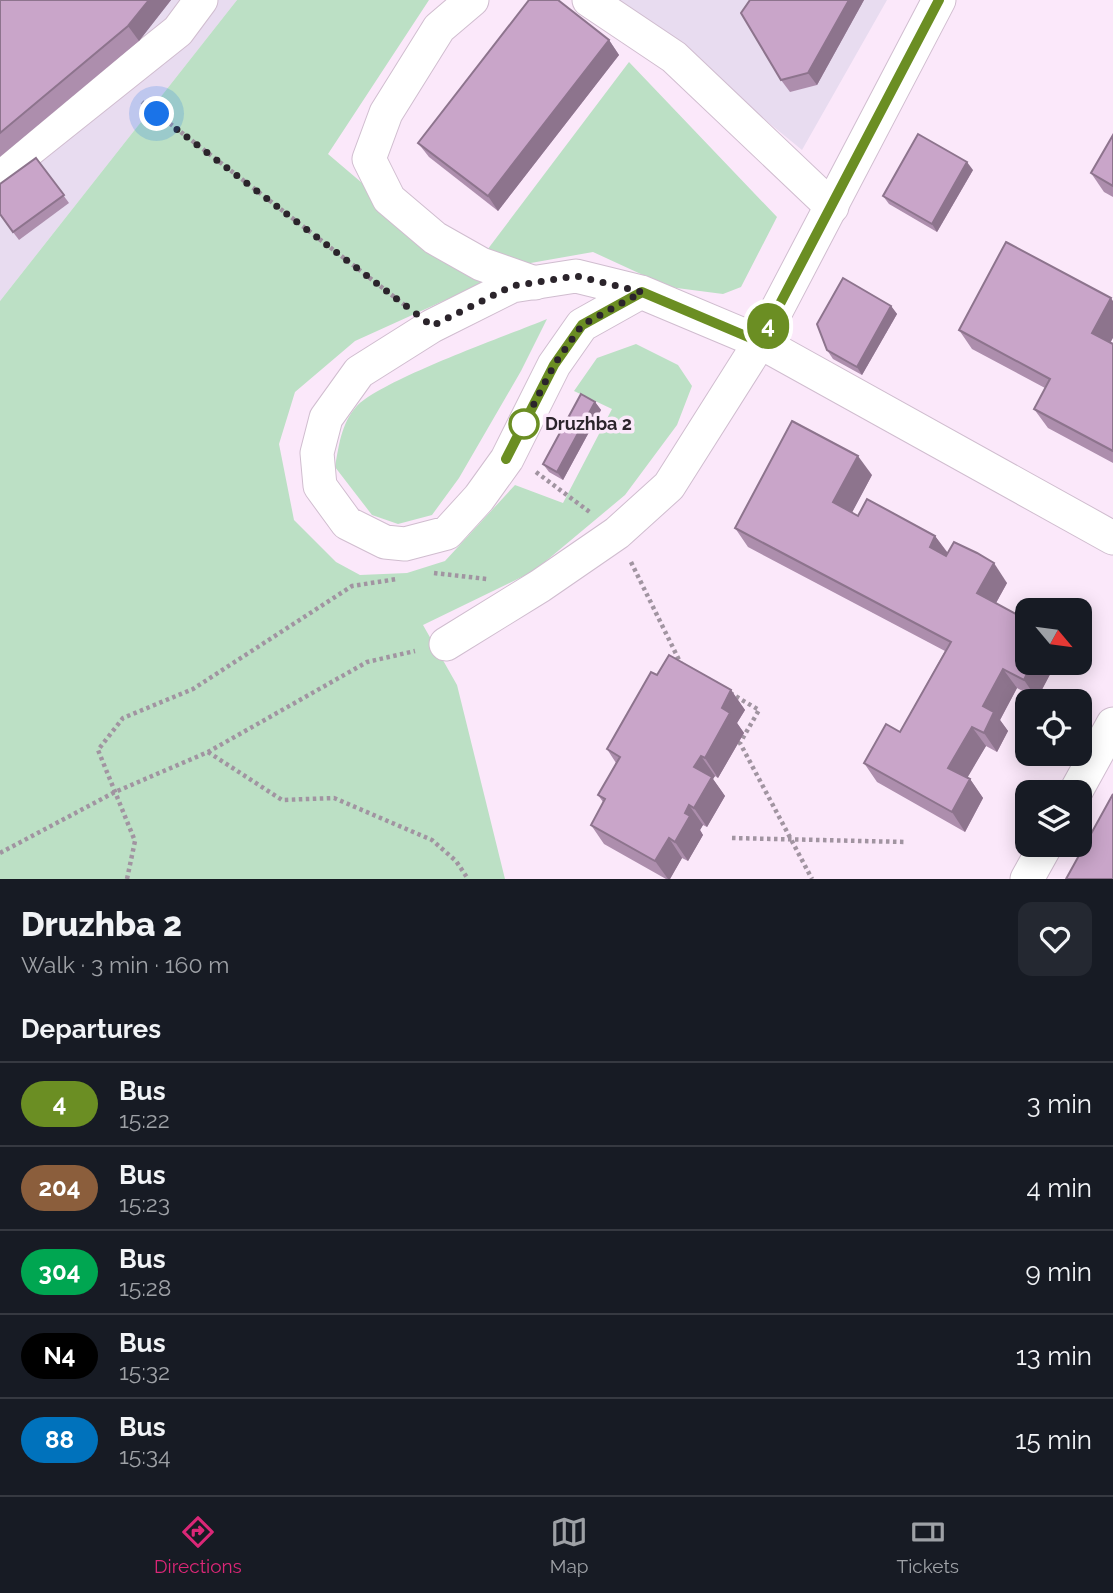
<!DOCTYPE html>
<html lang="en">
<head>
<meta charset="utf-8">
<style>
  :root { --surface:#171b24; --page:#242831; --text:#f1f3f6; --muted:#9ea1a6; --line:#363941; --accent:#db2777 }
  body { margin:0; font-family:Raleway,sans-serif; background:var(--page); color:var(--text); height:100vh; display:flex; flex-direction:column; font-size:26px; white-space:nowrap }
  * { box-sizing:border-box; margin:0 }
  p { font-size:23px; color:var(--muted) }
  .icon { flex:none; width:38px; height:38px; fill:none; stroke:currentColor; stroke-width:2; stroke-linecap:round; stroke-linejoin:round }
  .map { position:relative; height:879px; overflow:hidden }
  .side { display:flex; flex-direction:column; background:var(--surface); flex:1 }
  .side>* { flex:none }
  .badge { padding:0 14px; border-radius:23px; font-size:24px; line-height:46px }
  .needle { width:46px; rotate:119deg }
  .buttons { position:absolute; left:1015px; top:598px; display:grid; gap:14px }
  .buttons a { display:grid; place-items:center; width:77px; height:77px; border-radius:14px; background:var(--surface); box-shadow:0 4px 18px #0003; font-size:35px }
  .you { position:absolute; width:35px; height:35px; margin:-18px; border:5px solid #fff; border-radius:50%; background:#1a73e8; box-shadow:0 0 0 10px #1a73e833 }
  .map>.badge { position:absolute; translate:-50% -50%; box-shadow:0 0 0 4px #fff }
  h2 { padding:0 21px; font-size:26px; line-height:63px }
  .round { display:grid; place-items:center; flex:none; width:74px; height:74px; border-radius:14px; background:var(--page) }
  .summary { display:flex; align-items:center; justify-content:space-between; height:119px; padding:0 21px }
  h1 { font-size:33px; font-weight:800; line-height:52px }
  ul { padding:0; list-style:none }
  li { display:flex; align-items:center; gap:21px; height:84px; padding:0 21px; border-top:2px solid var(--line) }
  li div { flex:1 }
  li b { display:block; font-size:26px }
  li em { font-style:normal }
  li .badge { min-width:77px; font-weight:700; text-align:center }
  .dock { display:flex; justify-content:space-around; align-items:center; height:98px; border-top:2px solid var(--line); background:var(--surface); font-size:19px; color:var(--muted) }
  .dock a { display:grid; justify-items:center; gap:4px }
  .dock .selected { color:var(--accent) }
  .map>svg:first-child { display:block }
  .commercial { fill:#e8dcf0 }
  .green { fill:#bce0c5 }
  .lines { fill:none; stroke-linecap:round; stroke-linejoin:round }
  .minor-casing { stroke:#d0bdcf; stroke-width:35 }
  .path { stroke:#a194a1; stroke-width:4.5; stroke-dasharray:3.5 3.5; stroke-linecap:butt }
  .minor { stroke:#fff; stroke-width:33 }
  .wall { fill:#ad8ead }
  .shaded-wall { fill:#8d748d }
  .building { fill:#c9a5c9; stroke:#8d748d; stroke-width:2 }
  .line-casing { stroke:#fff; stroke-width:16 }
  .line { stroke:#6b8e23; stroke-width:10 }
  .walk { stroke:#2b242b; stroke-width:7; stroke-dasharray:0 12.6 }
  .stop-dot { fill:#fff; stroke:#6b8e23; stroke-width:3.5 }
  .labels { text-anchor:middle; stroke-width:7; stroke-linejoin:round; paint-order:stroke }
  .stop-label { font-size:18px; font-weight:bold; fill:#2b242b; stroke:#fbe8fa; text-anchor:start }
</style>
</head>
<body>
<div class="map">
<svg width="1113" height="879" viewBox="0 0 1113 879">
  <rect width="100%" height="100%" fill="#fbe8fa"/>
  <!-- commercial -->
  <g class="commercial">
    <polygon points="0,0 237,0 0,301"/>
    <polygon points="602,0 887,0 802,150 682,52"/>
  </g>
  <!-- green -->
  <g class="green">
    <polygon points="237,0 429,0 328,154 469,274 629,62 777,217 741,287 723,294 669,287 593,252 525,264 355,341 295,392 279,444 294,520 336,562 360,575 407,573 445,561 515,485 563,503 612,409 574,391 597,358 636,344 678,365 692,386 677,425 625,495 534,571 423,625 457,685 505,879 0,879 0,301"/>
    <path d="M547,319L521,371L459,478L432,515L398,524L372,515L335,467C339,446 341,424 356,407C381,380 506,336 547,319Z"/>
  </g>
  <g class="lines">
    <!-- minor casing -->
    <g class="minor-casing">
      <g id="minor">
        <polyline points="472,0 439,28 386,113 369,159 389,199 435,238 481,264 535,283"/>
        <polyline points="589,0 674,57 832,207"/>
        <polyline points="0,173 178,31 201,0"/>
        <polyline points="641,292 582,325 554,365 507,459 479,498 447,533 405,544 385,542 347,523 320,486 317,453 326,418 359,372 432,326 512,286 576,276 641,292 760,342 1113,538"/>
        <polyline points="446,644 540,586 617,533 669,486 760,342 939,0"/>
        <polyline points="1075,793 1113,724"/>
        <polyline points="1027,879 1046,845"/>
      </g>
    </g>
    <!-- path -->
    <g class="path">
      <polyline points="142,102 406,306"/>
      <polyline points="536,472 591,513"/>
      <polyline points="631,562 681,664"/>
      <polyline points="434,573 487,579"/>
      <polyline points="730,693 759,710 740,743 812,879"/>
      <polyline points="208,752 282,800 334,798 432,840 456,861 468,879"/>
      <polyline points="732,838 906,842"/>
      <polyline points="0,853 115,792 208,752 367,662 415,651"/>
      <polyline points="127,879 135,841 98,750 123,718 193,689 352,586 397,579"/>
    </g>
    <!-- minor -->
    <use href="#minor" class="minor"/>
  </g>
  <!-- wall -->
  <g class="wall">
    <polygon points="0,0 171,0 139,41 0,157"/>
    <polygon points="750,0 864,0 817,85 790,92 781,80"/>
    <polygon points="609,40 619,55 498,211 429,157 418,143"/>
    <polygon points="1113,135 1113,197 1104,192 1091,173"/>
    <polygon points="36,158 69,203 19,240 0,215"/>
    <polygon points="973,170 937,232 889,204 883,196"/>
    <polygon points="891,306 897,314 862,375 833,359 827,350"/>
    <polygon points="959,330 1110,343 1113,344 1113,463 1048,428 1034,409 1045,388 972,349"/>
    <polygon points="595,402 601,410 563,480 549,472 543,464"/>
    <polygon points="872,475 852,512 858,516 935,536 948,553 1007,583 996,603 1027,663 1056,663 1037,699 1017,688 1000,720 1008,731 997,752 986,746 967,777 970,779 983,798 965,832 877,782 864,763 900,732 945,651 748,547 735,528"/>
    <polygon points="657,675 731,690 745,710 737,723 744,733 718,778 715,776 713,779 725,796 707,827 703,825 700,830 703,835 688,861 682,858 670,879 666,879 604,844 591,825 603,802 598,795 616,763 607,749"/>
  </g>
  <!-- shaded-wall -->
  <g class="shaded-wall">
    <polygon points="149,0 171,0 139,41 128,26"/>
    <polygon points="849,0 864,0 817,85 808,73"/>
    <polygon points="609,40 619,55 498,211 488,196"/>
    <polygon points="967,162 973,170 937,232 932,224"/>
    <polygon points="1111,298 1113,301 1113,338 1105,352 1092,333"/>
    <polygon points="891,306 897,314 862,375 857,367"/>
    <polygon points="595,402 601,410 563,480 557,472"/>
    <polygon points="858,456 872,475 847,522 833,502"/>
    <polygon points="935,536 949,555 943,566 930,547"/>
    <polygon points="994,563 1007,583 991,612 977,593"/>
    <polygon points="1032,663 1056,663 1037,699 1024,680"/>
    <polygon points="1003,669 1017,688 1000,720 1008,731 997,752 984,733 983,706"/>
    <polygon points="731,690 745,710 737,723 744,733 718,778 705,758 722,708"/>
    <polygon points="972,727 986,746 962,787 948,768"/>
    <polygon points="701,756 715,776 713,779 725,796 707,827 694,808 694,767"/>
    <polygon points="970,779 983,798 965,832 952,812"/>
    <polygon points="689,805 703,825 700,830 703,835 688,861 675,842 685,813"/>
    <polygon points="669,838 682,858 670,879 668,879 655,861"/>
  </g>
  <!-- building -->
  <g class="building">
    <polygon points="0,0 149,0 128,26 0,133"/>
    <polygon points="529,0 558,0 609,40 488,196 418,143"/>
    <polygon points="750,0 849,0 808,73 781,80 741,13"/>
    <polygon points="918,134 967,162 932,224 883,196"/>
    <polygon points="1113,135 1113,186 1091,173"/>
    <polygon points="36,158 64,195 13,232 0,214 0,184"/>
    <polygon points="1006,242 1111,298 1092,333 1113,344 1113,451 1034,409 1050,379 959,330"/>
    <polygon points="843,278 891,306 857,367 827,350 817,324"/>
    <polygon points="581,394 595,402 557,472 543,464"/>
    <polygon points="792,421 858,456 833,502 858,516 867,499 935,536 930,547 946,556 954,542 977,553 994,563 977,593 1027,620 1027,663 1032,663 1024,680 1003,669 983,706 994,712 984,733 972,727 948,768 970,779 952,812 864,763 886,724 900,732 951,642 735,528"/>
    <polygon points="669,655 731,690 722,708 730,713 705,758 701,756 694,767 712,777 694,808 689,805 685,813 690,816 675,842 669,838 655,861 591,825 605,799 598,795 620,757 607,749 651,672 657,675"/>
    <polygon points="1113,794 1113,879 1066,879"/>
  </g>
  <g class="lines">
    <!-- line casing -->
    <g class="line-casing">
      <polyline id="line" points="506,459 554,365 582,325 642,292 760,342 939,0"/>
    </g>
    <!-- line -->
    <use href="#line" class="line"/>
    <!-- walk -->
    <polyline class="walk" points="157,114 432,326 512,286 576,276 642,292 582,325 554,365 518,435 524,424"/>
  </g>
  <!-- markers -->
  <circle class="stop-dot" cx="524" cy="424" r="14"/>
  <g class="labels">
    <!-- stop labels -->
    <g class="stop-label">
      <text x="545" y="430">Druzhba 2</text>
    </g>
  </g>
</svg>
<div class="buttons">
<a><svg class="needle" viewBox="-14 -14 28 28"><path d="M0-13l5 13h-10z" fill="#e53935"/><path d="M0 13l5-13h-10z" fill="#9ea1a6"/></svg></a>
<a><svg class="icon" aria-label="locate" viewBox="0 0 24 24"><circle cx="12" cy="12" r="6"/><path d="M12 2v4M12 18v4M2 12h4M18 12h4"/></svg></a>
<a><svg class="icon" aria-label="layers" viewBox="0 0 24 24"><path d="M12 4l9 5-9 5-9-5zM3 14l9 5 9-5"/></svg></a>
</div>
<div class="you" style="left:157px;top:114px"></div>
<b class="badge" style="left:768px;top:326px;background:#6b8e23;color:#fff">4</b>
</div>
<section class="side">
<div class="summary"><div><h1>Druzhba 2</h1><p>Walk · 3 min · 160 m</p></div><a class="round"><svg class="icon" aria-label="heart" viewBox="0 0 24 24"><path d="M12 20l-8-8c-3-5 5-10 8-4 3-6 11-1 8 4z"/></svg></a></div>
<h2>Departures</h2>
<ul>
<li><span class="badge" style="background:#6b8e23;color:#fff">4</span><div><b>Bus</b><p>15:22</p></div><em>3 min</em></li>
<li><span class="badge" style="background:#8b5e3c;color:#fff">204</span><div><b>Bus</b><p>15:23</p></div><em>4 min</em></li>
<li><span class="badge" style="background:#00a651;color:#fff">304</span><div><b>Bus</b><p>15:28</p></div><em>9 min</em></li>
<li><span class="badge" style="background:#000;color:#fff">N4</span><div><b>Bus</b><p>15:32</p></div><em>13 min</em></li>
<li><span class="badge" style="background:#0072bc;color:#fff">88</span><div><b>Bus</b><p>15:34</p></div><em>15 min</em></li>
</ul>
</section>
<nav class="dock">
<a class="selected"><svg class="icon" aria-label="directions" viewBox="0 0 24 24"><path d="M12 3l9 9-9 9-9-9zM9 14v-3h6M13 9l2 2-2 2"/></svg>Directions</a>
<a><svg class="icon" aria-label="map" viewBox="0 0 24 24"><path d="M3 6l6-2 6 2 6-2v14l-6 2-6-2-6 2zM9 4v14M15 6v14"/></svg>Map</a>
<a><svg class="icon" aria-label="tickets" viewBox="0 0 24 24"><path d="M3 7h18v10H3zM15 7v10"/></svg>Tickets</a>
</nav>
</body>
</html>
